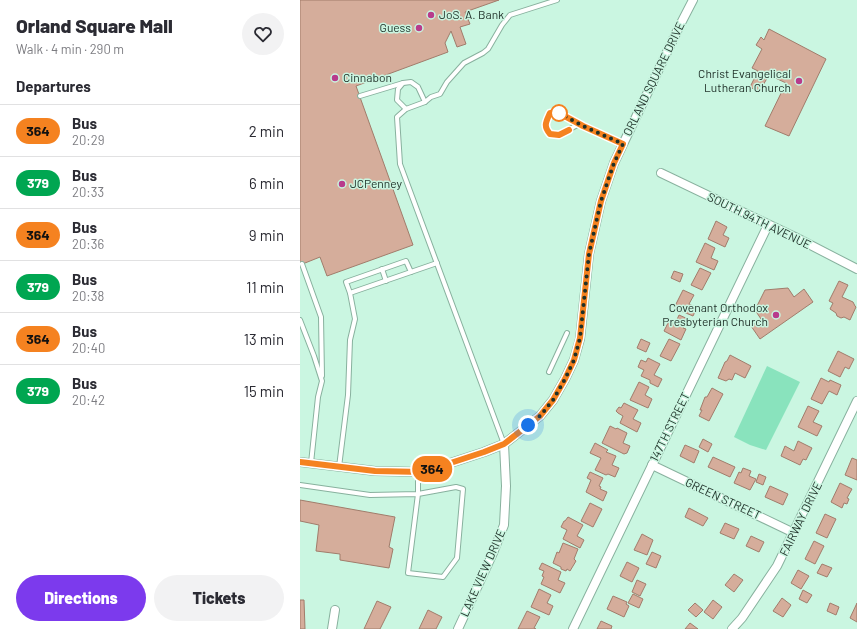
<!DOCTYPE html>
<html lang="en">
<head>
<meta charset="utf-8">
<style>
  :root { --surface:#fff; --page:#f2f2f3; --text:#2b2b33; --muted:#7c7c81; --line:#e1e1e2; --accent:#7c3aed }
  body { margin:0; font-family:Barlow,sans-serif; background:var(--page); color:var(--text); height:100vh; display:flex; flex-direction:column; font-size:15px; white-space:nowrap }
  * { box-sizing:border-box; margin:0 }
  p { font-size:13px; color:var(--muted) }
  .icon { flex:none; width:22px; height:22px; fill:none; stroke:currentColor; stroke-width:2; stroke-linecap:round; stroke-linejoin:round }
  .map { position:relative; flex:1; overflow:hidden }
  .details { display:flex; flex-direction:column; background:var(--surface); width:300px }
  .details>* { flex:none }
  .badge { padding:0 8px; border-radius:13px; font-size:14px; line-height:26px }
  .you { position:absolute; width:20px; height:20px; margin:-10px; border:3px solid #fff; border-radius:50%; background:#1a73e8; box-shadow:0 0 0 6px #1a73e833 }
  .map>.badge { position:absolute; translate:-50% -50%; box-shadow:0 0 0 2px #fff }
  h2 { padding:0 16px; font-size:15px; line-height:36px }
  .round { display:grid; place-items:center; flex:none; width:42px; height:42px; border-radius:21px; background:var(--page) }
  .overview { display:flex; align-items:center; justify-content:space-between; height:68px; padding:0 16px }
  h1 { font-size:19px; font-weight:800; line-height:30px }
  .button { display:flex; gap:8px; margin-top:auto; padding:8px 16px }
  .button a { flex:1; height:46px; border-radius:24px; background:var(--accent); color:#fff; font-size:16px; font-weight:800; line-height:46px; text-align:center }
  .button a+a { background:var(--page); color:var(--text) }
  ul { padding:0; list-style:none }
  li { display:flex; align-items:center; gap:12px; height:52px; padding:0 16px; border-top:1px solid var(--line) }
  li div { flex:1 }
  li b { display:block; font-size:15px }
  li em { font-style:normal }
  li .badge { min-width:44px; font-weight:700; text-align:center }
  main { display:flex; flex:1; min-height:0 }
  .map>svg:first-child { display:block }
  .green { fill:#89e3bd }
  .building { fill:#d5ad9b; stroke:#a17c6b }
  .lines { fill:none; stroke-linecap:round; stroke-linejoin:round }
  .service-casing { stroke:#88b19e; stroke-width:6 }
  .minor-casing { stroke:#88b19e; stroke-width:10 }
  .service { stroke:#fff; stroke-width:4 }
  .minor { stroke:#fff; stroke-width:8 }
  .line-casing { stroke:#fff; stroke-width:9 }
  .line { stroke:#f58220; stroke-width:6 }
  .walk { stroke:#1f3028; stroke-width:4; stroke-dasharray:0 7.2 }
  .poi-dot { fill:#b83b8c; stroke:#caf6e1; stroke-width:1.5 }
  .stop-dot { fill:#fff; stroke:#f58220; stroke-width:2 }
  .labels { text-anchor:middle; stroke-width:3; stroke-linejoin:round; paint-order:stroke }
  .poi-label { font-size:12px; fill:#1f3028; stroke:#caf6e1; text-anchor:start }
  .street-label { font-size:12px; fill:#1f3028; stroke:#caf6e1 }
</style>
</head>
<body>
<main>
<section class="details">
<div class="overview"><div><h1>Orland Square Mall</h1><p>Walk · 4 min · 290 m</p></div><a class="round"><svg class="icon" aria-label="heart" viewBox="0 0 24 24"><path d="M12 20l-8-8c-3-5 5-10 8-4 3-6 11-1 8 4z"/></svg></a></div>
<h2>Departures</h2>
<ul>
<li><span class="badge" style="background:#f58220;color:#111">364</span><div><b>Bus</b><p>20:29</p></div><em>2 min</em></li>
<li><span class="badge" style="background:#00a651;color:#fff">379</span><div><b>Bus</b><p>20:33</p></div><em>6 min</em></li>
<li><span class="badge" style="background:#f58220;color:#111">364</span><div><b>Bus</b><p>20:36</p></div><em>9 min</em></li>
<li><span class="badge" style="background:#00a651;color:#fff">379</span><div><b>Bus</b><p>20:38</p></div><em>11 min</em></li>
<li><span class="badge" style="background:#f58220;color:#111">364</span><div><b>Bus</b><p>20:40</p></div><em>13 min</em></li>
<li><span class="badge" style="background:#00a651;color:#fff">379</span><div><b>Bus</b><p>20:42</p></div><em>15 min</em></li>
</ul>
<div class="button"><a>Directions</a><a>Tickets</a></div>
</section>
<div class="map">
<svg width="557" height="629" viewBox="0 0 557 629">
  <rect width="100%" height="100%" fill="#caf6e1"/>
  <!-- green -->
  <polygon class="green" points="467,366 500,382 466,450 450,445 434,437"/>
  <!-- building -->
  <g class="building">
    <polygon points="0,0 199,0 165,12 170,24 160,27 166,44 157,47 151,31 145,43 148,52 56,86 113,245 27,276 20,257 0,265"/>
    <polygon points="469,29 526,59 489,136 465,126 486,83 469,75 459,92 450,87 458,71 452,68 462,49 456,45 461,37 464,40"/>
    <polygon points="416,221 427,227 423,235 429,238 425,247 408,239"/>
    <polygon points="405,243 415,248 411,258 418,261 414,270 396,262"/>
    <polygon points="400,268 411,273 402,290 391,285"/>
    <polygon points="374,271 383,274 380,282 371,278"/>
    <polygon points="539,281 548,285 542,297 553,302 555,306 556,307 550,320 544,317 541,318 537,316 536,313 530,309 533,303 529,301"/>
    <polygon points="488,288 494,297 504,289 513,302 460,339 451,326 461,319 455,310 465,290"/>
    <polygon points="383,290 394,295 389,304 397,308 393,316 374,308"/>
    <polygon points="379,315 388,319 383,328 386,329 381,340 364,331 369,321 375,324"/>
    <polygon points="341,339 350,343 346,352 337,348"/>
    <polygon points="369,339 380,344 371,361 360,356"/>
    <polygon points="538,351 554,359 549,369 545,367 540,377 528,371"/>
    <polygon points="430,355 451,366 445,378 435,373 432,380 429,379 426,381 418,378 425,362 427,361"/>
    <polygon points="348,358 360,364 354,375 362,379 358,387 350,383 350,380 341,376 344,370 338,367 341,360 346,362"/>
    <polygon points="521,378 529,382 530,380 541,385 537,395 529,391 522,404 511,399"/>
    <polygon points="339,382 349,387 345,395 352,399 348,408 330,400"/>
    <polygon points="412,388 423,394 409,421 399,416 402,410 400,410 405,397 407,397"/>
    <polygon points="324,403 338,410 333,419 341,423 337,432 320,423 323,416 318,413 316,411 319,407 321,408"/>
    <polygon points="508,406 519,411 513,422 522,426 517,436 498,427"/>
    <polygon points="310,426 316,429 317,428 327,433 323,443 330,446 327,453 324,454 302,443"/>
    <polygon points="403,439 412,444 408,452 399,447"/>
    <polygon points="498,441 512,448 506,460 503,459 500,465 481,456 485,446 494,451"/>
    <polygon points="295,443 308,450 306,452 316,456 312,465 319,468 315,477 308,474 306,475 295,470 301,458 290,453"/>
    <polygon points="385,445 399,451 394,463 380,456"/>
    <polygon points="413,457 435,467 430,477 408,467"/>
    <polygon points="552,458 557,460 557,480 545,475"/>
    <polygon points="443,468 451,471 449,476 456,479 450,490 434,483 439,472 441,473"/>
    <polygon points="290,472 303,478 299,486 301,487 300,489 307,492 303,501 286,492 291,480 287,478"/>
    <polygon points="459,474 466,477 463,485 456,482"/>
    <polygon points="540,483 552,489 547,498 549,499 547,504 544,503 542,508 531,502"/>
    <polygon points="470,486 488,494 483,505 465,497"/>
    <polygon points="0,500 95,517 89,547 93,549 89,568 40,560 40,554 16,551 19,525 0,521"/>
    <polygon points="290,503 302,509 293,527 281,521"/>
    <polygon points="389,508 408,518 403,526 385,517"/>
    <polygon points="525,514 536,519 527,538 516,533"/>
    <polygon points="268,517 283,525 277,536 284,540 280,548 263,539 267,530 261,527 264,521 265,521"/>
    <polygon points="425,523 439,529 434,539 420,533"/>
    <polygon points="342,534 353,540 347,555 334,550"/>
    <polygon points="451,536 464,542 459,552 446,546"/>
    <polygon points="514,541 524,546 515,564 505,559"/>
    <polygon points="263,543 278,549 274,559 276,561 270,571 267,569 266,571 261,569 261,567 253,563 257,552 259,553"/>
    <polygon points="352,552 361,556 356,568 346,564"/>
    <polygon points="327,562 339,568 332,582 320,576"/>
    <polygon points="242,563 261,572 258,580 265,583 260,593 241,584 244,577 242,576 244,571 239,569"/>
    <polygon points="522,564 532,568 527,577 517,573"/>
    <polygon points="498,570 509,576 501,589 491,583"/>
    <polygon points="434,574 443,580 434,592 425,585"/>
    <polygon points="337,580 346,584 340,596 332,592"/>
    <polygon points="239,589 251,595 247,603 253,606 249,615 231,607"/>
    <polygon points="503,590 512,595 507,603 499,599"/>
    <polygon points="333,594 343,599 339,608 328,603"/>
    <polygon points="313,596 327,602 326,604 329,606 324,617 307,609"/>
    <polygon points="482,598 491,605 483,617 473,611"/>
    <polygon points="0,600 4,600 5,629 0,629"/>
    <polygon points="413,600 422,607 413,619 404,612"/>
    <polygon points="77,601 91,607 80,629 64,629"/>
    <polygon points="395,603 403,610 396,617 388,610"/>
    <polygon points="530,603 539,607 536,615 527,611"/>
    <polygon points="557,603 557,622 550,618"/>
    <polygon points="128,610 142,617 136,629 119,629"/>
    <polygon points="227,611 240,617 234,628 236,629 218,629"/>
    <polygon points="301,621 312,626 311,629 297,629"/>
    <polygon points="390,623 398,629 385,629"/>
  </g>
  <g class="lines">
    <!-- service casing -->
    <g class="service-casing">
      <g id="service">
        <polyline points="60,96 103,83"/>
        <polyline points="106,109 97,100 98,89 103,83 111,82 118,87 125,102"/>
        <path d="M279,124L259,135L250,134C243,126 246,122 250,113H259L279,124L323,144"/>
        <polyline points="2,264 21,317 22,376"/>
        <polyline points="82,269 86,281"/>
        <polyline points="50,293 46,282 106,261 111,272"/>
        <polyline points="0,320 14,356 22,381 18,397 11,463"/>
        <polyline points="249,372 267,333"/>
        <polyline points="204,444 100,164 97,117 106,109 125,102 131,97 140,94 147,82 164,63 183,53 188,49 202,25 210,15 257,0"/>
        <polyline points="39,467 48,395 50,340 55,319 50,293 137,263"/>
        <polyline points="0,485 70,495 118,494 156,487 163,489 157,558 143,577 108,573 118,494 118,472"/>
      </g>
    </g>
    <!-- minor casing -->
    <g class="minor-casing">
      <g id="minor">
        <polyline points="361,173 495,237 557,269"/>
        <polyline points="0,462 75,471 123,472 184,452 204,444 240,416 253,400 265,379 274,360 280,339 289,254 301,201 314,163 379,27 393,0"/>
        <polyline points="352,465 494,533"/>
        <polyline points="32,629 35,610"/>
        <polyline points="158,629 193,553 204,525 206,486 204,444"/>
        <polyline points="273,629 468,225"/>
        <polyline points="432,629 442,618 477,566 557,401"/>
      </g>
    </g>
    <!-- service -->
    <use href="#service" class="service"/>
    <!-- minor -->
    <use href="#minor" class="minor"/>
  </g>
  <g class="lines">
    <!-- line casing -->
    <g class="line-casing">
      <path id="line" d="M0,462L75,471L123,472L184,452L204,444L240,416L253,400L265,379L274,360L280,338L289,254L301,201L314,163L323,144L283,126L259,113H250C246,122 243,126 250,134L259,135L269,130"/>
    </g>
    <!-- line -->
    <use href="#line" class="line"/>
    <!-- walk -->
    <polyline class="walk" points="228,425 240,416 253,400 265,379 274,360 280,338 289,254 301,201 314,163 323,144 283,126 259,113"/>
  </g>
  <!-- markers -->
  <g class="poi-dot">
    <circle cx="131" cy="15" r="4"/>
    <circle cx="119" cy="28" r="4"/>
    <circle cx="35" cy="78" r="4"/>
    <circle cx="499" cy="81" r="4"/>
    <circle cx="42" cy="184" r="4"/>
    <circle cx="476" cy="315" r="4"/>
  </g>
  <circle class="stop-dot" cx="259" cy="113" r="8"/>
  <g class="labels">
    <!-- poi labels -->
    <g class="poi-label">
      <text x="139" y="19">JoS. A. Bank</text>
      <text x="111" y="32" text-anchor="end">Guess</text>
      <text x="491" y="78" text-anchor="end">Christ Evangelical<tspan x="491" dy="14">Lutheran Church</tspan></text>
      <text x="43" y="82">Cinnabon</text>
      <text x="50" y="188">JCPenney</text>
      <text x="468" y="312" text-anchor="end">Covenant Orthodox<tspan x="468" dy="14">Presbyterian Church</tspan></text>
    </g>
    <!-- street labels -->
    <g class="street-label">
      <text transform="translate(354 79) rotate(-64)" y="4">ORLAND SQUARE DRIVE</text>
      <text transform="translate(459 221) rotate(26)" y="4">SOUTH 94TH AVENUE</text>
      <text transform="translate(370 427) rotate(-64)" y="4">147TH STREET</text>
      <text transform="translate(423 499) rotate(25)" y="4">GREEN STREET</text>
      <text transform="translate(501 519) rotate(-64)" y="4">FAIRWAY DRIVE</text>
      <text transform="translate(183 573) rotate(-66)" y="4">LAKE VIEW DRIVE</text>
    </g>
  </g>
</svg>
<div class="you" style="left:228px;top:425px"></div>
<b class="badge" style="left:132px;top:469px;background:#f58220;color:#111">364</b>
</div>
</main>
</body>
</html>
